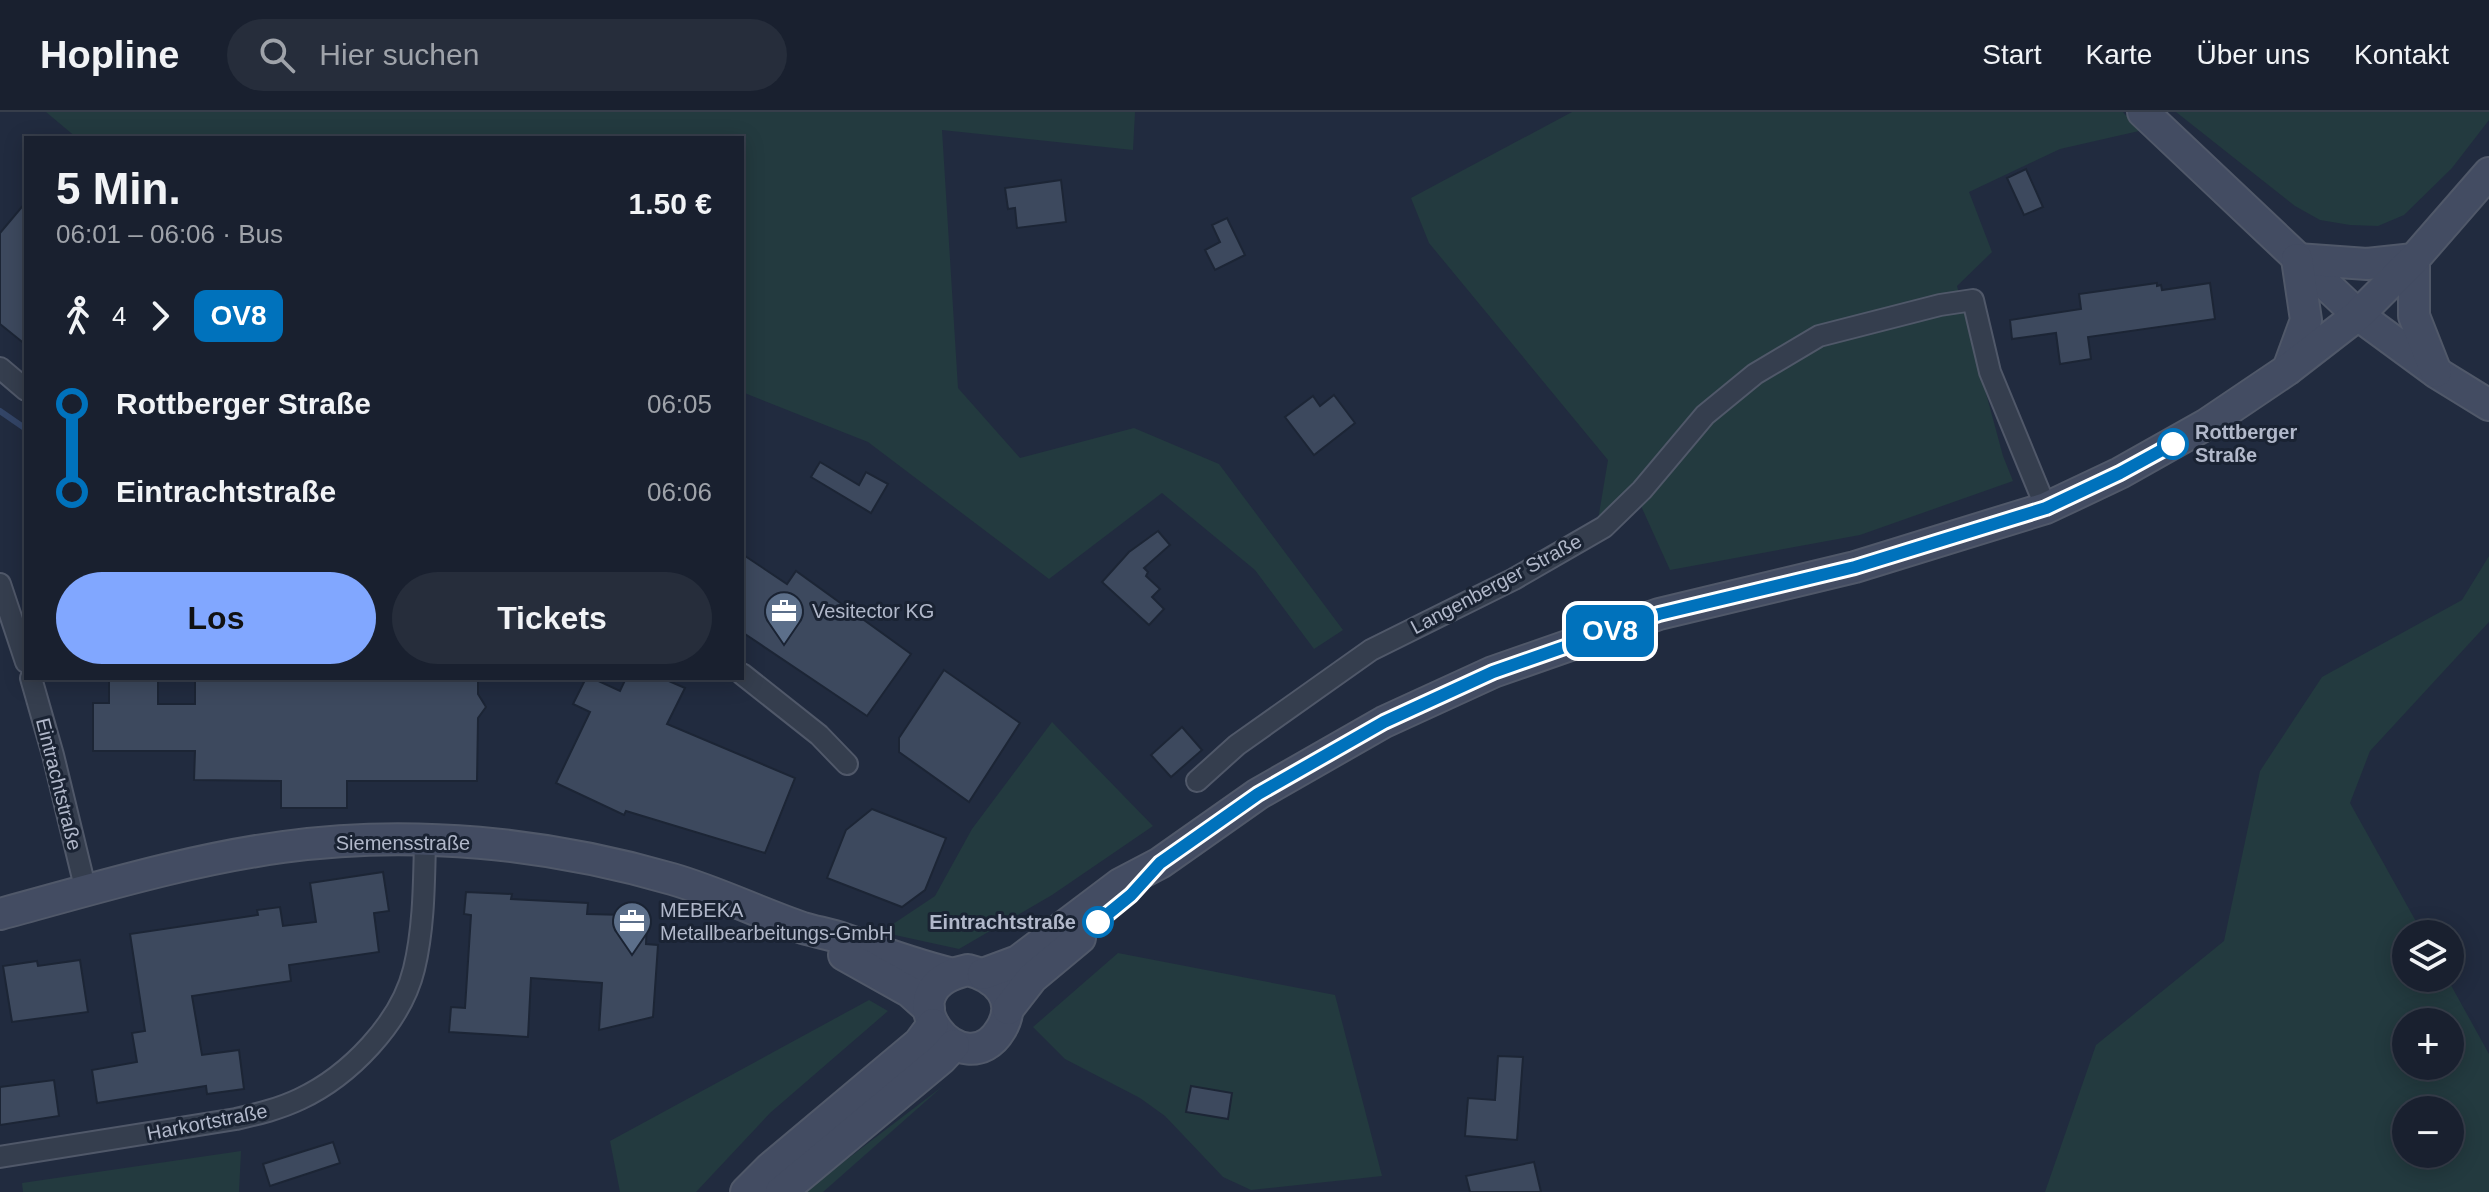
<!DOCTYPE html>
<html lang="de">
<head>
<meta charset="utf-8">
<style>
  :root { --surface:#19202f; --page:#262d3b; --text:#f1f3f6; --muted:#9fa3aa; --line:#373e4b; --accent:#81a7ff }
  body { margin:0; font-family:Arial,sans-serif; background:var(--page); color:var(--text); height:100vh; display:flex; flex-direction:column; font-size:30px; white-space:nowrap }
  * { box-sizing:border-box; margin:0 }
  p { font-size:26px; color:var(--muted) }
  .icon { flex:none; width:44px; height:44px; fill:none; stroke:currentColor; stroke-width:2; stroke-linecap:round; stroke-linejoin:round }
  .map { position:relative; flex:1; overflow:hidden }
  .panel { position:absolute; left:24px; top:24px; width:720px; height:544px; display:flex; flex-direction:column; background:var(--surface); border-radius:0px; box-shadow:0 4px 20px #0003,0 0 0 2px var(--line) }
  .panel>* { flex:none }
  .badge { padding:0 16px; border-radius:12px; font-size:28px; line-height:52px }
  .tools { position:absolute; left:2392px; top:808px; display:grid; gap:16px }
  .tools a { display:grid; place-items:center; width:72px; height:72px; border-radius:50%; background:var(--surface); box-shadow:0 4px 20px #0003,0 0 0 2px var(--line); font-size:40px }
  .map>.badge { position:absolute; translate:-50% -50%; box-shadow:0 0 0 4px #fff }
  .legs { display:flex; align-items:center; gap:12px; height:88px; padding:0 32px; font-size:26px }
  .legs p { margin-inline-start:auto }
  .headline { display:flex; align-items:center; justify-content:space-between; height:136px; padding:0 32px }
  h1 { font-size:44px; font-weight:700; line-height:60px }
  .cta { display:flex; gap:16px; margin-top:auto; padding:16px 32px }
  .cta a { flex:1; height:92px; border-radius:48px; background:var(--accent); color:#111; font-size:32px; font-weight:700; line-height:92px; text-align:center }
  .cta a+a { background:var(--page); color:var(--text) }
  ul { padding:0 32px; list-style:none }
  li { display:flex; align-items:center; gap:28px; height:88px; font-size:30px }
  li i { display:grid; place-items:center; width:12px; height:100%; margin:0 10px; background:currentColor }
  li i::after { content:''; width:20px; height:20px; margin:-10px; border:6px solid; border-radius:50%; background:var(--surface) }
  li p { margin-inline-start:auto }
  li:first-child i { background:linear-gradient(#0000 50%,currentColor 0) }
  li:last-child i { background:linear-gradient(currentColor 50%,#0000 0) }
  header { display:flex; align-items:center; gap:48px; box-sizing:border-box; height:112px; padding:0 40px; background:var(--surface); border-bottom:2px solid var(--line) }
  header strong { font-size:38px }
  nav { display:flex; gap:44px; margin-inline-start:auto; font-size:28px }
  .search { width:560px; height:72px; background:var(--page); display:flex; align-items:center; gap:20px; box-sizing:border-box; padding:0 28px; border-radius:44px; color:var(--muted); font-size:30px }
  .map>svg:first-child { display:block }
  .green { fill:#233a3f; fill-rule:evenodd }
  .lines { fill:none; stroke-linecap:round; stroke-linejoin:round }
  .stream { stroke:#334567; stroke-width:6 }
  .building { fill:#3d495e; stroke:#1c2535; stroke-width:2 }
  .street-casing { stroke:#505869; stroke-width:24 }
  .secondary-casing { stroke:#505869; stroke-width:34 }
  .street { stroke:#353e4e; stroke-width:20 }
  .secondary { stroke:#434c62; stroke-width:30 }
  .line-1-casing { stroke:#fff; stroke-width:18 }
  .line-1 { stroke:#0072bc; stroke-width:12 }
  .stop-1-dot { fill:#fff; stroke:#0072bc; stroke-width:4 }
  .labels { text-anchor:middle; stroke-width:6; stroke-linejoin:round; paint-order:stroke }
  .stop-label { font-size:20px; font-weight:bold; fill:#b1b8ca; stroke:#1a2333; text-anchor:start }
  .street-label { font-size:20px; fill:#b1b8ca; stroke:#1a2333 }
  .poi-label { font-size:20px; fill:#b1b8ca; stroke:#1a2333; text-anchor:start }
</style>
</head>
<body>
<header>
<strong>Hopline</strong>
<div class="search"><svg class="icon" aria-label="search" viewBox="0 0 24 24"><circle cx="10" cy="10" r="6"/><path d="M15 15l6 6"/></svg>Hier suchen</div>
<nav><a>Start</a><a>Karte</a><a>Über uns</a><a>Kontakt</a></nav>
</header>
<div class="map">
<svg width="2489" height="1080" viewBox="0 0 2489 1080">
  <rect width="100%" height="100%" fill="#212b3f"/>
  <!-- green -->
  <g class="green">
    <polygon points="46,0 1135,0 1133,38 942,18 958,276 1020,346 1134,316 1219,352 1343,518 1314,537 1255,458 1162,381 1049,467 868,330 742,280 742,26 77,26"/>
    <polygon points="1572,0 2123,0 2139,19 2060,37 1969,80 1992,140 1957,174 2003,344 2013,369 1860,423 1670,458 1632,374 1598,408 1608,348 1429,131 1411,86"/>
    <polygon points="2176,0 2489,0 2489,8 2452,56 2404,103 2378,114 2350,113 2320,108 2295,94"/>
    <path d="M2489,444V510L2370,639L2350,691L2423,822H2406V866H2447L2489,942V1080H2045L2096,933L2224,829L2260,659L2322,565L2462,488ZM2406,910H2450V954H2406ZM2406,998H2450V1042H2406Z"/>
    <polygon points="1052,610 1153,714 1052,783 959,837 881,820 935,784 972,717"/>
    <polygon points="1118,841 1335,883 1382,1064 1251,1078 1223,1065 1165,1004 1140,986 1065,947 1033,915"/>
    <polygon points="869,888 888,899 770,1001 696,1080 620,1080 610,1029"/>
    <polygon points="943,974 823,1080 804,1080"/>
    <polygon points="241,1039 239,1080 23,1080 22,1071"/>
  </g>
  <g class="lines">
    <!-- stream -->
    <polyline class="stream" points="0,299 26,317"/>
  </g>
  <!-- building -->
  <g class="building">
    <polygon points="2026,57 2043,95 2024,103 2007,66"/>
    <polygon points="1061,68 1066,110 1017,116 1015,96 1008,97 1005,76"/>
    <polygon points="26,90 26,233 0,212 0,121"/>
    <polygon points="1227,106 1245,143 1215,158 1205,138 1220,130 1212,113"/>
    <polygon points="2157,171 2157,174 2161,173 2162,178 2210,171 2215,207 2088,225 2091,247 2060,252 2056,221 2012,227 2010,208 2081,197 2079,182"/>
    <polygon points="1334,283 1355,311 1314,343 1285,305 1313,284 1320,294"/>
    <polygon points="820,350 859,373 866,360 888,372 871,401 811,365"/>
    <polygon points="1158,419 1170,433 1144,456 1148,460 1146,464 1160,477 1152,485 1164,497 1149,513 1102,470 1129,440"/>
    <polygon points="742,442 787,472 796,459 911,542 867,604 742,520"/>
    <polygon points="944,558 1020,611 969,690 899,640 899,626"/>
    <polygon points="109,566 158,566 158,592 195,592 195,566 478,566 478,582 486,595 478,606 477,669 347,669 347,696 281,696 281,669 194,668 195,639 93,639 93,591 109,591"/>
    <polygon points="586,566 592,566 620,579 626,566 662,566 685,576 667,612 795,666 765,741 626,699 624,703 556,671 590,600 573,592"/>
    <polygon points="1182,615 1202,638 1171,665 1151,643"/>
    <polygon points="872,697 946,726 925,778 902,795 827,766 846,718"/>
    <polygon points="383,760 389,799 374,801 379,840 289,853 291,869 192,884 202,943 239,938 244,977 207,982 206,974 97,991 92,958 137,950 132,921 145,919 130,822 258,803 257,798 280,795 283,814 316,810 310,771"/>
    <polygon points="466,780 512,782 511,787 588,791 587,802 627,803 627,807 647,808 646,832 658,833 653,905 599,918 602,871 531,866 528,925 449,920 451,895 465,896 471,803 464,802"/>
    <polygon points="80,848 88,900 12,910 3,854 37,849 38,854"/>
    <polygon points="1498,944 1523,945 1517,1028 1465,1024 1468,986 1495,988"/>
    <polygon points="54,968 59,1004 0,1013 0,975"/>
    <polygon points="1191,974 1232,981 1228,1007 1186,1000"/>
    <polygon points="333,1030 340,1051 270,1074 263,1052"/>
    <polygon points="1534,1050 1541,1080 1470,1080 1466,1064"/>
  </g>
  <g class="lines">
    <!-- street casing -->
    <g class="street-casing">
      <g id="street">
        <polyline points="0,256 26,278"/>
        <polyline points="0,472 26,550"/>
        <polyline points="742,562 819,623 847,652"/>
        <polyline points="31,566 53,643 86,779"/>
        <polyline points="1197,669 1237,633 1371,538 1514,467 1604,415 1642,378 1705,303 1755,262 1819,224 1940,193 1973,188 1990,260 2046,396"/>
        <path d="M0,1045L236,1007C258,1002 279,997 300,987C349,964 401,911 414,857C424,816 424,771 425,729"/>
      </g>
    </g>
    <!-- secondary casing -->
    <g class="secondary-casing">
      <g id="secondary">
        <polyline points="2143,0 2358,203 2437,261 2489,293"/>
        <polyline points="2297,147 2367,152 2414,147"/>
        <polyline points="2414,147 2414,204 2436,260"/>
        <polyline points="2288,257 2306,208 2297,147"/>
        <path d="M0,802C93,777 187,748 283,735C412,717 547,731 672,767C717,780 759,801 803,816C816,820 830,822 844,827C880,840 915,853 953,862"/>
        <polyline points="844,843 910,880 929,897"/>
        <path d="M968,858C996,865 1019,887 1001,917C965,979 878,877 968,858Z"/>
        <polyline points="983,862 1018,849 1120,772 1160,751 1258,682 1384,610 1493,560 1659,502 1855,455 2046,396 2120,361 2207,312 2287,258 2358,203 2414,147 2489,61"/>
        <polyline points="1008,897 1032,866 1080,826"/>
        <polyline points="746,1080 770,1056 919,931 933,912"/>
        <polyline points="781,1080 941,947 954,933"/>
      </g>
    </g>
    <!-- street -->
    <use href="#street" class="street"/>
    <!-- secondary -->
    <use href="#secondary" class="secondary"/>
  </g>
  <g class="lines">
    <!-- line-1 casing -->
    <g class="line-1-casing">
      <polyline id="line-1" points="1098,810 1131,783 1160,751 1258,682 1384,610 1493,560 1659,502 1855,455 2046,396 2120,361 2173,332"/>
    </g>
    <!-- line-1 -->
    <use href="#line-1" class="line-1"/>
  </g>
  <!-- icons -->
  <defs>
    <g id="office-pin" transform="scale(2)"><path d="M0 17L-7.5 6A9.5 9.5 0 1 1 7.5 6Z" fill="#5c6f8a" stroke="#1a2333"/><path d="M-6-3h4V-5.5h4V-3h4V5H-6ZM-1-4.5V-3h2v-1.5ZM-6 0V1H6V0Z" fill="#fff"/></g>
  </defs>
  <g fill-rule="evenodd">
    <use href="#office-pin" x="784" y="499"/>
    <use href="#office-pin" x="632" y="809"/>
  </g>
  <!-- markers -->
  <g class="stop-1-dot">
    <circle cx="2173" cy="332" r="14"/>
    <circle cx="1098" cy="810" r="14"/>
  </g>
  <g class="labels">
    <!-- stop labels -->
    <g class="stop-label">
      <text x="2195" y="327">Rottberger<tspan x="2195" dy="23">Straße</tspan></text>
      <text x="1076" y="817" text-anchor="end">Eintrachtstraße</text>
    </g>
    <!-- street labels -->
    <g class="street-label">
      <text transform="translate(1496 472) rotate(-28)" y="7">Langenberger Straße</text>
      <text transform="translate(59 672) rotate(76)" y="7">Eintrachtstraße</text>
      <text x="403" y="738">Siemensstraße</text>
      <text transform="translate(207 1010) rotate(-11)" y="7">Harkortstraße</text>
    </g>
    <!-- poi labels -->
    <g class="poi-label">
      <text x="812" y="506">Vesitector KG</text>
      <text x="660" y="805">MEBEKA<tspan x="660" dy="23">Metallbearbeitungs-GmbH</tspan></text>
    </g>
  </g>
</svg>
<div class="tools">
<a><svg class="icon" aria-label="layers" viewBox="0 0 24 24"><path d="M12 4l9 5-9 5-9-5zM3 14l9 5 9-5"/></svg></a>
<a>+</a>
<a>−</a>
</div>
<b class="badge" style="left:1610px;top:519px;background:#0072bc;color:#fff">OV8</b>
<section class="panel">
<div class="headline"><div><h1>5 Min.</h1><p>06:01 – 06:06 · Bus</p></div><b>1.50 €</b></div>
<div class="legs"><svg class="icon" aria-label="walk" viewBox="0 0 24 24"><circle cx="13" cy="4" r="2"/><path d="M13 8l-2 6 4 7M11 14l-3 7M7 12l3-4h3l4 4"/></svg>4<svg class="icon" aria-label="forward" viewBox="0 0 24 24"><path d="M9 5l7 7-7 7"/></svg><b class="badge" style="background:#0072bc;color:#fff">OV8</b></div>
<ul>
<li><i style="color:#0072bc"></i><b>Rottberger Straße</b><p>06:05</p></li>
<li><i style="color:#0072bc"></i><b>Eintrachtstraße</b><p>06:06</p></li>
</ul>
<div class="cta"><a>Los</a><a>Tickets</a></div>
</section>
</div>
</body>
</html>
